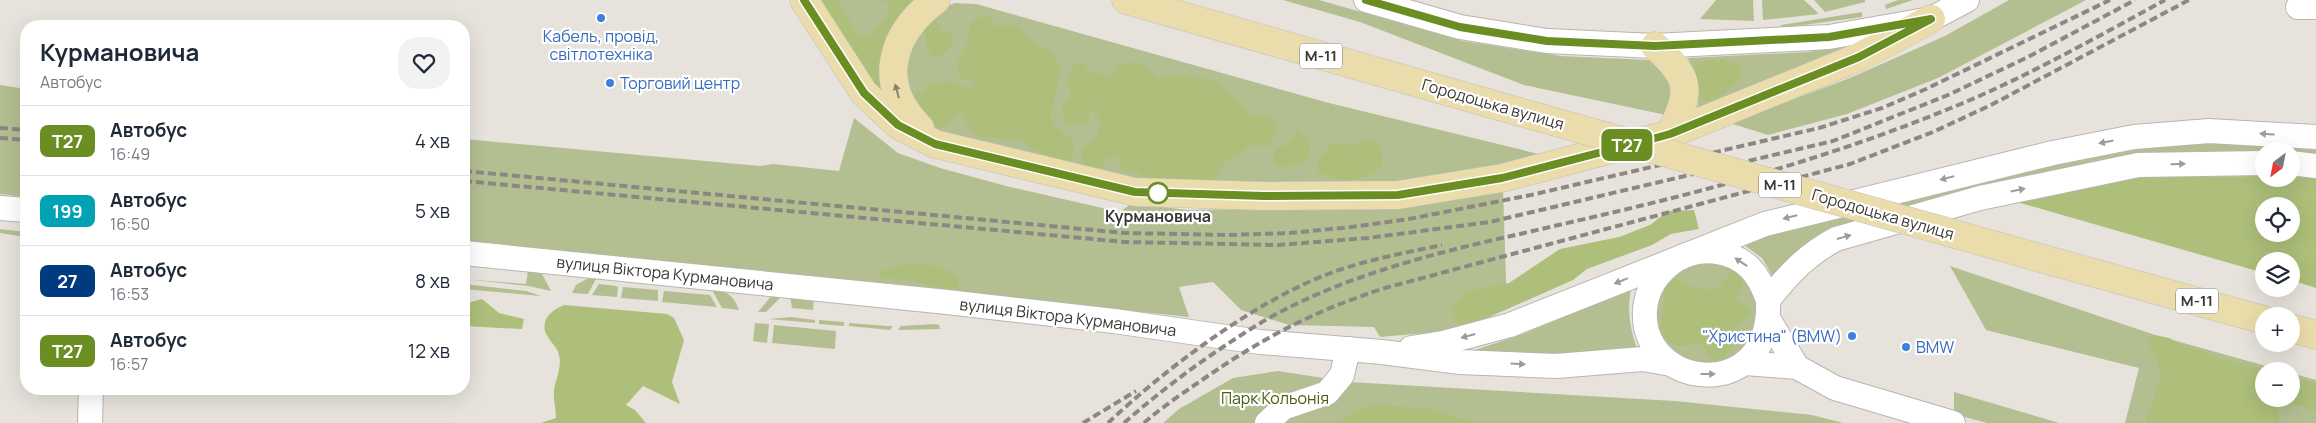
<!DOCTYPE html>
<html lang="uk">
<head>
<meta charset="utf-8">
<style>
  :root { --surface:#fff; --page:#f2f2f3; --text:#1f2937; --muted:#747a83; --line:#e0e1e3 }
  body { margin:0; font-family:Manrope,sans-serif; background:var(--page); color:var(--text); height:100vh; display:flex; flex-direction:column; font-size:19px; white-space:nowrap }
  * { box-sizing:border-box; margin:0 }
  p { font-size:16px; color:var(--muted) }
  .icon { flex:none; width:28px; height:28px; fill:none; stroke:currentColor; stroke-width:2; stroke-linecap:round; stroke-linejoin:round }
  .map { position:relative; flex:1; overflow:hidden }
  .drawer { position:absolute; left:20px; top:20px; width:450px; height:375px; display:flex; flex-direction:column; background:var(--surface); border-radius:20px; box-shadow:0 5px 20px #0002 }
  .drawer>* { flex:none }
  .badge { padding:0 10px; border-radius:8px; font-size:18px; line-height:32px }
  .needle { width:32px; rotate:212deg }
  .controls { position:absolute; left:2255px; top:142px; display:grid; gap:10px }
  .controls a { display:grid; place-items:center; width:45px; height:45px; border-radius:50%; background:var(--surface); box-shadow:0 5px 20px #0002; font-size:25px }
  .map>.badge { position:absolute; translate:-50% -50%; box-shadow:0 0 0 2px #fff }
  .round { display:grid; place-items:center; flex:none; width:52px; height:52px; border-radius:20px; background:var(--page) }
  .overview { display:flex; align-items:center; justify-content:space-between; height:85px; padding:0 20px }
  h1 { font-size:24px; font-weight:700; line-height:38px }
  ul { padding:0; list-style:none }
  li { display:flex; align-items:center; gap:15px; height:70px; padding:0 20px; border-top:1px solid var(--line) }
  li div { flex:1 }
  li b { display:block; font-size:19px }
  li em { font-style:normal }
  li .badge { min-width:55px; font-weight:700; text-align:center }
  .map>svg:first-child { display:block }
  .green { fill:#b3bf91 }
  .forest { fill:#adbf7a; fill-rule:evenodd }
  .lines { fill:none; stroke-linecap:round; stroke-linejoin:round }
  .minor-casing { stroke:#b9b5ae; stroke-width:26 }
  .major-casing { stroke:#c0bfbe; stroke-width:29 }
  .minor { stroke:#fff; stroke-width:24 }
  .major { stroke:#ebdcab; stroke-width:28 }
  .rail { stroke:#8b8883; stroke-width:4; stroke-dasharray:8 4; stroke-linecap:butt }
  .major-bridge-casing { stroke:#c0bfbe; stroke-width:29; stroke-linecap:butt }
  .major-bridge { stroke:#ebdcab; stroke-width:28 }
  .oneway { fill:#8a826a }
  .oneway2 { fill:#9c9c9a }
  .line-casing { stroke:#fff; stroke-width:11 }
  .line { stroke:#6b8e23; stroke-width:8 }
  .shop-dot { fill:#3f7fe0; stroke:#fff; stroke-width:2 }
  .stop-dot { fill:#fff; stroke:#6b8e23; stroke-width:2.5 }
  .labels { text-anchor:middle; stroke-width:4.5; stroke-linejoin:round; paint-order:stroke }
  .shield { fill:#fff; stroke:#757472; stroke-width:1 }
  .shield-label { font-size:15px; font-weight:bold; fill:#3a3835 }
  .shop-label { font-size:16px; fill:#366cbe; stroke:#fff; text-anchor:start }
  .street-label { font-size:16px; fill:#3a3835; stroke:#fff }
  .stop-label { font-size:16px; font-weight:bold; fill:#3a3835; stroke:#fff }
  .park-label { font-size:16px; fill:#4c5b0d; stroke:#fff }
</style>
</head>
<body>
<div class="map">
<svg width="2316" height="423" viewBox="0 0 2316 423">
  <rect width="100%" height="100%" fill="#e7e3dc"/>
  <!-- green -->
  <g class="green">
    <polygon points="816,0 923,0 885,59"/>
    <polygon points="1283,0 1319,0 1463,41 1561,56 1649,60 1661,66 1674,87 1666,115 1524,85 1360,22"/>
    <polygon points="1716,0 1753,0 1754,21 1700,19"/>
    <polygon points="1762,0 1804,0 1819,14 1763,20"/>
    <polygon points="1814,0 1865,0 1865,2 1825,12"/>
    <polygon points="1898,0 1913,0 1886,9 1885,5"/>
    <polygon points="2009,0 2086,0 1938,78 1847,114 1768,135 1730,123 1850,78 1945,36"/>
    <polygon points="955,3 976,4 1329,103 1543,155 1453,176 1365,185 1140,182 942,135 929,128 902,81 913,32 935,11"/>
    <polygon points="1862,12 1862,17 1781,28 1781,25"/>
    <polygon points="1873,42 1697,113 1699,84 1688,58 1807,52"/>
    <polygon points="0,85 26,89 26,197 0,194"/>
    <polygon points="854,118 898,153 940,168 1010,187 1120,212 1132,203 1187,210 1401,206 1503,190 1507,309 1449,331 1380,337 1374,327 1289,325 1241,310 1213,282 1179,287 1189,317 464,241 464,139 760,166 773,164 839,171"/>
    <polygon points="2210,143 2316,148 2316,158 2291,155 2291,151 2264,151 1962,194 1774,279 1762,258 1741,243 1754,238 1958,186 2136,148"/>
    <polygon points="0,229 26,232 26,237 0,233"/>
    <path d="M1721,261L1749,279L1762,309L1743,355C1734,358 1720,367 1710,367C1652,364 1634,294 1686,264C1694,260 1711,262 1721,261Z"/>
    <polygon points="1950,266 2155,335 2284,371 2264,371 2264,399 2291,399 2291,373 2316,380 2316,423 2125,423 2139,368 1986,330"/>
    <polygon points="528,270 542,274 551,291 528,286 464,279 526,284"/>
    <polygon points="590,277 596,279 588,294 572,293 576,285"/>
    <polygon points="464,284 526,291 541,296 464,289"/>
    <polygon points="599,284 616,286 618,287 617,297 592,295"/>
    <polygon points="623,287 658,290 658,301 621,298"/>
    <path d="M1631,289C1627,311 1630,328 1637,349L1583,360L1463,354L1526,333Z"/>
    <path d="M712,290C727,290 734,296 739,310L722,308Z"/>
    <polygon points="664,291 710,295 717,307 662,302"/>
    <polygon points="772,295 781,295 780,298 766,312 758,312"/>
    <polygon points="790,295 814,297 813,310 792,308"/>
    <polygon points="791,317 815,320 815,323 768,319"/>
    <polygon points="819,320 844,322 844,326 819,324"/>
    <polygon points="755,323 769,324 767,343 753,341"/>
    <polygon points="849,323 887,326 893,326 890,330 849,326"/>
    <polygon points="935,324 939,325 940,329 898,330 901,326"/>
    <polygon points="774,325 836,331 835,349 772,343"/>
    <polygon points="1278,371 1349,382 1675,401 1812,415 1843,423 1163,423 1179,409 1233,378"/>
    <polygon points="1954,392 2059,423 1987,423 1954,414"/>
  </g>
  <!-- forest -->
  <g class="forest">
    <polygon points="812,0 837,0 858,35 869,36 885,18 890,6 883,0 929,0 884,97 875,96"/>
    <path d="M988,16L996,26L1019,25L1026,37L1054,55L1061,69C1056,85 1056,101 1050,117L1055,126L1073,139V153L1067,163L1043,154L1016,139L978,138L967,125L960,110L952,121L940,128L931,122L921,105L912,102L917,91L924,93L929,85L949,81L967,88L975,86L973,80L960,79L957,63L969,38L970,26L976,18Z"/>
    <path d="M935,19L943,32L953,33C953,46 947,55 933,57C925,46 924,37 925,23Z"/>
    <polygon points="1706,60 1725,60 1741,65 1741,79 1719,97 1706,102 1699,97 1690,77 1696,65"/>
    <path d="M1083,61L1087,71L1112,76L1119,64L1138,62L1151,70L1158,78L1170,75L1211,79L1235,98L1253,116L1265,114L1275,119L1276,130L1269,146L1250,145C1235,162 1219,156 1217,181L1147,182L1137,172L1122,171L1117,157H1108L1100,170L1085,169L1080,150L1096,138L1101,122L1092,109L1086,124L1066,125L1062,107L1071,94L1067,79L1074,65Z"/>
    <path d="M1297,131C1311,138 1317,157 1299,164C1293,167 1285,166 1279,167L1273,160L1275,150L1288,144Z"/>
    <path d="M1372,140C1384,147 1383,155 1381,168C1358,183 1342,185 1317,171L1318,161L1332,142L1353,146L1360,142Z"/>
    <path d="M2291,175L2316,176V288L2291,280V261H2264V273L2017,202L2140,177L2264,176V179H2291ZM2264,206H2291V234H2264Z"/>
    <polygon points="1694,210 1699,229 1671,234 1652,245 1587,269 1573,280 1462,329 1451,308 1466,292 1509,283 1560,249 1619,237 1650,225 1668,211"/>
    <path d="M909,263C928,265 958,263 959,289L949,291L910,280L881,278L878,272Z"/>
    <path d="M1733,270L1744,277L1742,287L1735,298L1752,314L1737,326C1737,346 1733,353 1714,362L1699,342C1683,350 1668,346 1659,332L1663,313L1664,288L1674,278L1695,288L1716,290Z"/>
    <polygon points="482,299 499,313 524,319 522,329 464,326 464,304"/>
    <path d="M564,305L667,314L674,318L684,340L672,382L680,404L643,386L626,405L635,410L646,423H541L556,418C556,408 553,399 554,390C556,378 562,367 559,355C557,346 547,339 545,331C542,317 554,309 564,305Z"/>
    <path d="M2154,335L2169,338L2189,348L2206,351L2224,360L2246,364L2270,371H2264V399H2291V378L2316,383V412C2303,405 2292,403 2278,407L2279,423H2145L2162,373L2147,341Z"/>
    <polygon points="1370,404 1430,409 1478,423 1335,423"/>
  </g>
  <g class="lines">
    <!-- minor casing -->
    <g class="minor-casing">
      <g id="minor">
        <polyline points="1366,0 1460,27 1547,41 1655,46 1829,37 1931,19 1967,0"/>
        <polyline points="2298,7 2316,7"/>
        <polyline points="2291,163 2316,166"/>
        <polyline points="0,208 26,210"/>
        <polyline points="464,253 947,302 1114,321 1260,342 1382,352 1460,362 1556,366 1643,359 1671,364"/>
        <path d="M1768,300C1764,289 1759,277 1750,268C1730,249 1699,246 1676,260C1658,272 1647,287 1645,309C1639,390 1773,406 1768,300C1788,275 1806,255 1836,239L1980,198L2138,165L2264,163"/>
        <polyline points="1769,320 1797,367"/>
        <polyline points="1411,348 1443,343 1510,325 1765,224 2053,153 2134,137 2209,131 2316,137"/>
        <polyline points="1745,363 1797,367 1835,388 1953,423"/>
        <polyline points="90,423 91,389"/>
        <polyline points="1267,423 1283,408 1327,393 1342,375 1348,349"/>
      </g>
    </g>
    <!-- major casing -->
    <g class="major-casing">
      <g id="major">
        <polyline points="804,0 864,93 898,125 935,144 1135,192 1264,196 1398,195 1502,178 1670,134 1859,57 1931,19"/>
        <polyline points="1126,0 1516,111"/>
        <path d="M1655,46C1692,79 1691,91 1670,134"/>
        <path d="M920,128C876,85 890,34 936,0"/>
        <polyline points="2044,259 2264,320"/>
        <polyline points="2291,328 2316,335"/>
      </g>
    </g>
    <!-- minor -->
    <use href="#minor" class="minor"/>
    <!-- major -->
    <use href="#major" class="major"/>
    <!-- rail -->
    <g class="rail">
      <polyline points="0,128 26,130"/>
      <polyline points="0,138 26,140"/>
      <polyline points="464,171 1125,233 1228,235 1290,233 1352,227 1409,219 1531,195 1819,128 1882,108 1926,89 2110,0"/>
      <polyline points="464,181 1125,242 1278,245 1368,238 1490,222 1833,141 1948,95 2028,57 2135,0"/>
      <polyline points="1083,423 1136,391"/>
      <path d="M1108,423C1165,369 1254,302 1328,274C1365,260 1404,253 1442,245"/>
      <path d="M1124,423C1167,385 1213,352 1262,322C1339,277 1434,253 1520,234C1588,218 1657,203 1725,184C1801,163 1878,138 1951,108C2025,78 2095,38 2165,0"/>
      <path d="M1144,423C1162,407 1183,393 1202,380C1264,337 1314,311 1385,288L1850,164L1933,132L1991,105L2189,0"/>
    </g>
    <!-- major-bridge casing -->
    <g class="major-bridge-casing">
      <polyline id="major-bridge" points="1516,111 2044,259"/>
    </g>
    <!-- major-bridge -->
    <use href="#major-bridge" class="major-bridge"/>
  </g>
  <!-- one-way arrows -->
  <defs><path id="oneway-solid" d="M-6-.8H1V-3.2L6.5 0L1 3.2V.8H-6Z" transform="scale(1.25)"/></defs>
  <use class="oneway" href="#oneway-solid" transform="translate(897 91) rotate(-105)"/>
  <g class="oneway2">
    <use href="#oneway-solid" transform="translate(2267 134) rotate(-177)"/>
    <use href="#oneway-solid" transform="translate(2106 142) rotate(169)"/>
    <use href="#oneway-solid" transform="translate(2178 164) rotate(-1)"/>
    <use href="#oneway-solid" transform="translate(1947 178) rotate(166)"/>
    <use href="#oneway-solid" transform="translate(2018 190) rotate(-12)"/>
    <use href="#oneway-solid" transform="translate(1790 217) rotate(166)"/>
    <use href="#oneway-solid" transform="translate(1844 237) rotate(-16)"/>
    <use href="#oneway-solid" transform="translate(1741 262) rotate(-146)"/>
    <use href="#oneway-solid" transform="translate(1621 281) rotate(158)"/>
    <use href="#oneway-solid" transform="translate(1468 336) rotate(165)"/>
    <use href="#oneway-solid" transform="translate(1518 364) rotate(3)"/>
    <use href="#oneway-solid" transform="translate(1708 374)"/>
  </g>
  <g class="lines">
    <!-- line casing -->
    <g class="line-casing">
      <polyline id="line" points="804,0 864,93 898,125 935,144 1135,192 1264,196 1398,195 1502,178 1652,139 1670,134 1859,57 1931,19 1829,37 1655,46 1547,41 1460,27 1366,0"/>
    </g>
    <!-- line -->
    <use href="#line" class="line"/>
  </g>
  <!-- markers -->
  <g class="shop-dot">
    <circle cx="601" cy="18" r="5"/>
    <circle cx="610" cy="83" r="5"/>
    <circle cx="1852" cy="336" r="5"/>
    <circle cx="1906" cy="347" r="5"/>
  </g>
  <circle class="stop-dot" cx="1158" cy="193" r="10"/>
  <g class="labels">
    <!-- shield labels -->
    <g class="shield">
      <rect x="1300" y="43.5" width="42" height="25" rx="4"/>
      <rect x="1759" y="172.5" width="42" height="25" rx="4"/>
      <rect x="2176" y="288.5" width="42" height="25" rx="4"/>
    </g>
    <g class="shield-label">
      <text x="1321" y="61">М-11</text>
      <text x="1780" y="190">М-11</text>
      <text x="2197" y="306">М-11</text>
    </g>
    <!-- shop labels -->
    <g class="shop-label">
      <text x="601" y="42" text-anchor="middle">Кабель, провід,<tspan x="601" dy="18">світлотехніка</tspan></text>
      <text x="620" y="89">Торговий центр</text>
      <text x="1842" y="342" text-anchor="end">"Христина" (BMW)</text>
      <text x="1916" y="353">BMW</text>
    </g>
    <!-- street labels -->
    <g class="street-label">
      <text transform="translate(1493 104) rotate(16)" y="6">Городоцька вулиця</text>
      <text transform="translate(1883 214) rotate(16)" y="6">Городоцька вулиця</text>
      <text transform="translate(665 273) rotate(6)" y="6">вулиця Віктора Курмановича</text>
      <text transform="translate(1068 317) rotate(7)" y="6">вулиця Віктора Курмановича</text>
    </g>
    <!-- stop labels -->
    <g class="stop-label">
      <text x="1158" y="222">Курмановича</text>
    </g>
    <!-- park labels -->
    <g class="park-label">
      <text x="1275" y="404">Парк Кольонія</text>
    </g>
  </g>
</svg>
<div class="controls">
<a><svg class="needle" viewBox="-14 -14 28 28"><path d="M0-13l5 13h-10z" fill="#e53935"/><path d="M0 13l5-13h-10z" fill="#747a83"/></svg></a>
<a><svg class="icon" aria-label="locate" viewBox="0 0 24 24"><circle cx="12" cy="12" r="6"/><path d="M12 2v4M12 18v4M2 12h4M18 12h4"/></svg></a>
<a><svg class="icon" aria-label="layers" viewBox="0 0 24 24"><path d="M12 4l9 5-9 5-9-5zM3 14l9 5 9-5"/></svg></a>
<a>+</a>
<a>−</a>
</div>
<b class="badge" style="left:1627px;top:145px;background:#6b8e23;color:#fff">Т27</b>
<section class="drawer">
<div class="overview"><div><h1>Курмановича</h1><p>Автобус</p></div><a class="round"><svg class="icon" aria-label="heart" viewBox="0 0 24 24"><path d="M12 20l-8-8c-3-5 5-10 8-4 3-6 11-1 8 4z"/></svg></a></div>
<ul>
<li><span class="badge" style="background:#6b8e23;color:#fff">Т27</span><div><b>Автобус</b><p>16:49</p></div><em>4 хв</em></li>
<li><span class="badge" style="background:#00a3b4;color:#fff">199</span><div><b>Автобус</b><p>16:50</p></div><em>5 хв</em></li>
<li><span class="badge" style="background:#003b80;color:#fff">27</span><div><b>Автобус</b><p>16:53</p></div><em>8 хв</em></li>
<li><span class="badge" style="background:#6b8e23;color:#fff">Т27</span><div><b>Автобус</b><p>16:57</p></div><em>12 хв</em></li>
</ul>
</section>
</div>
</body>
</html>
